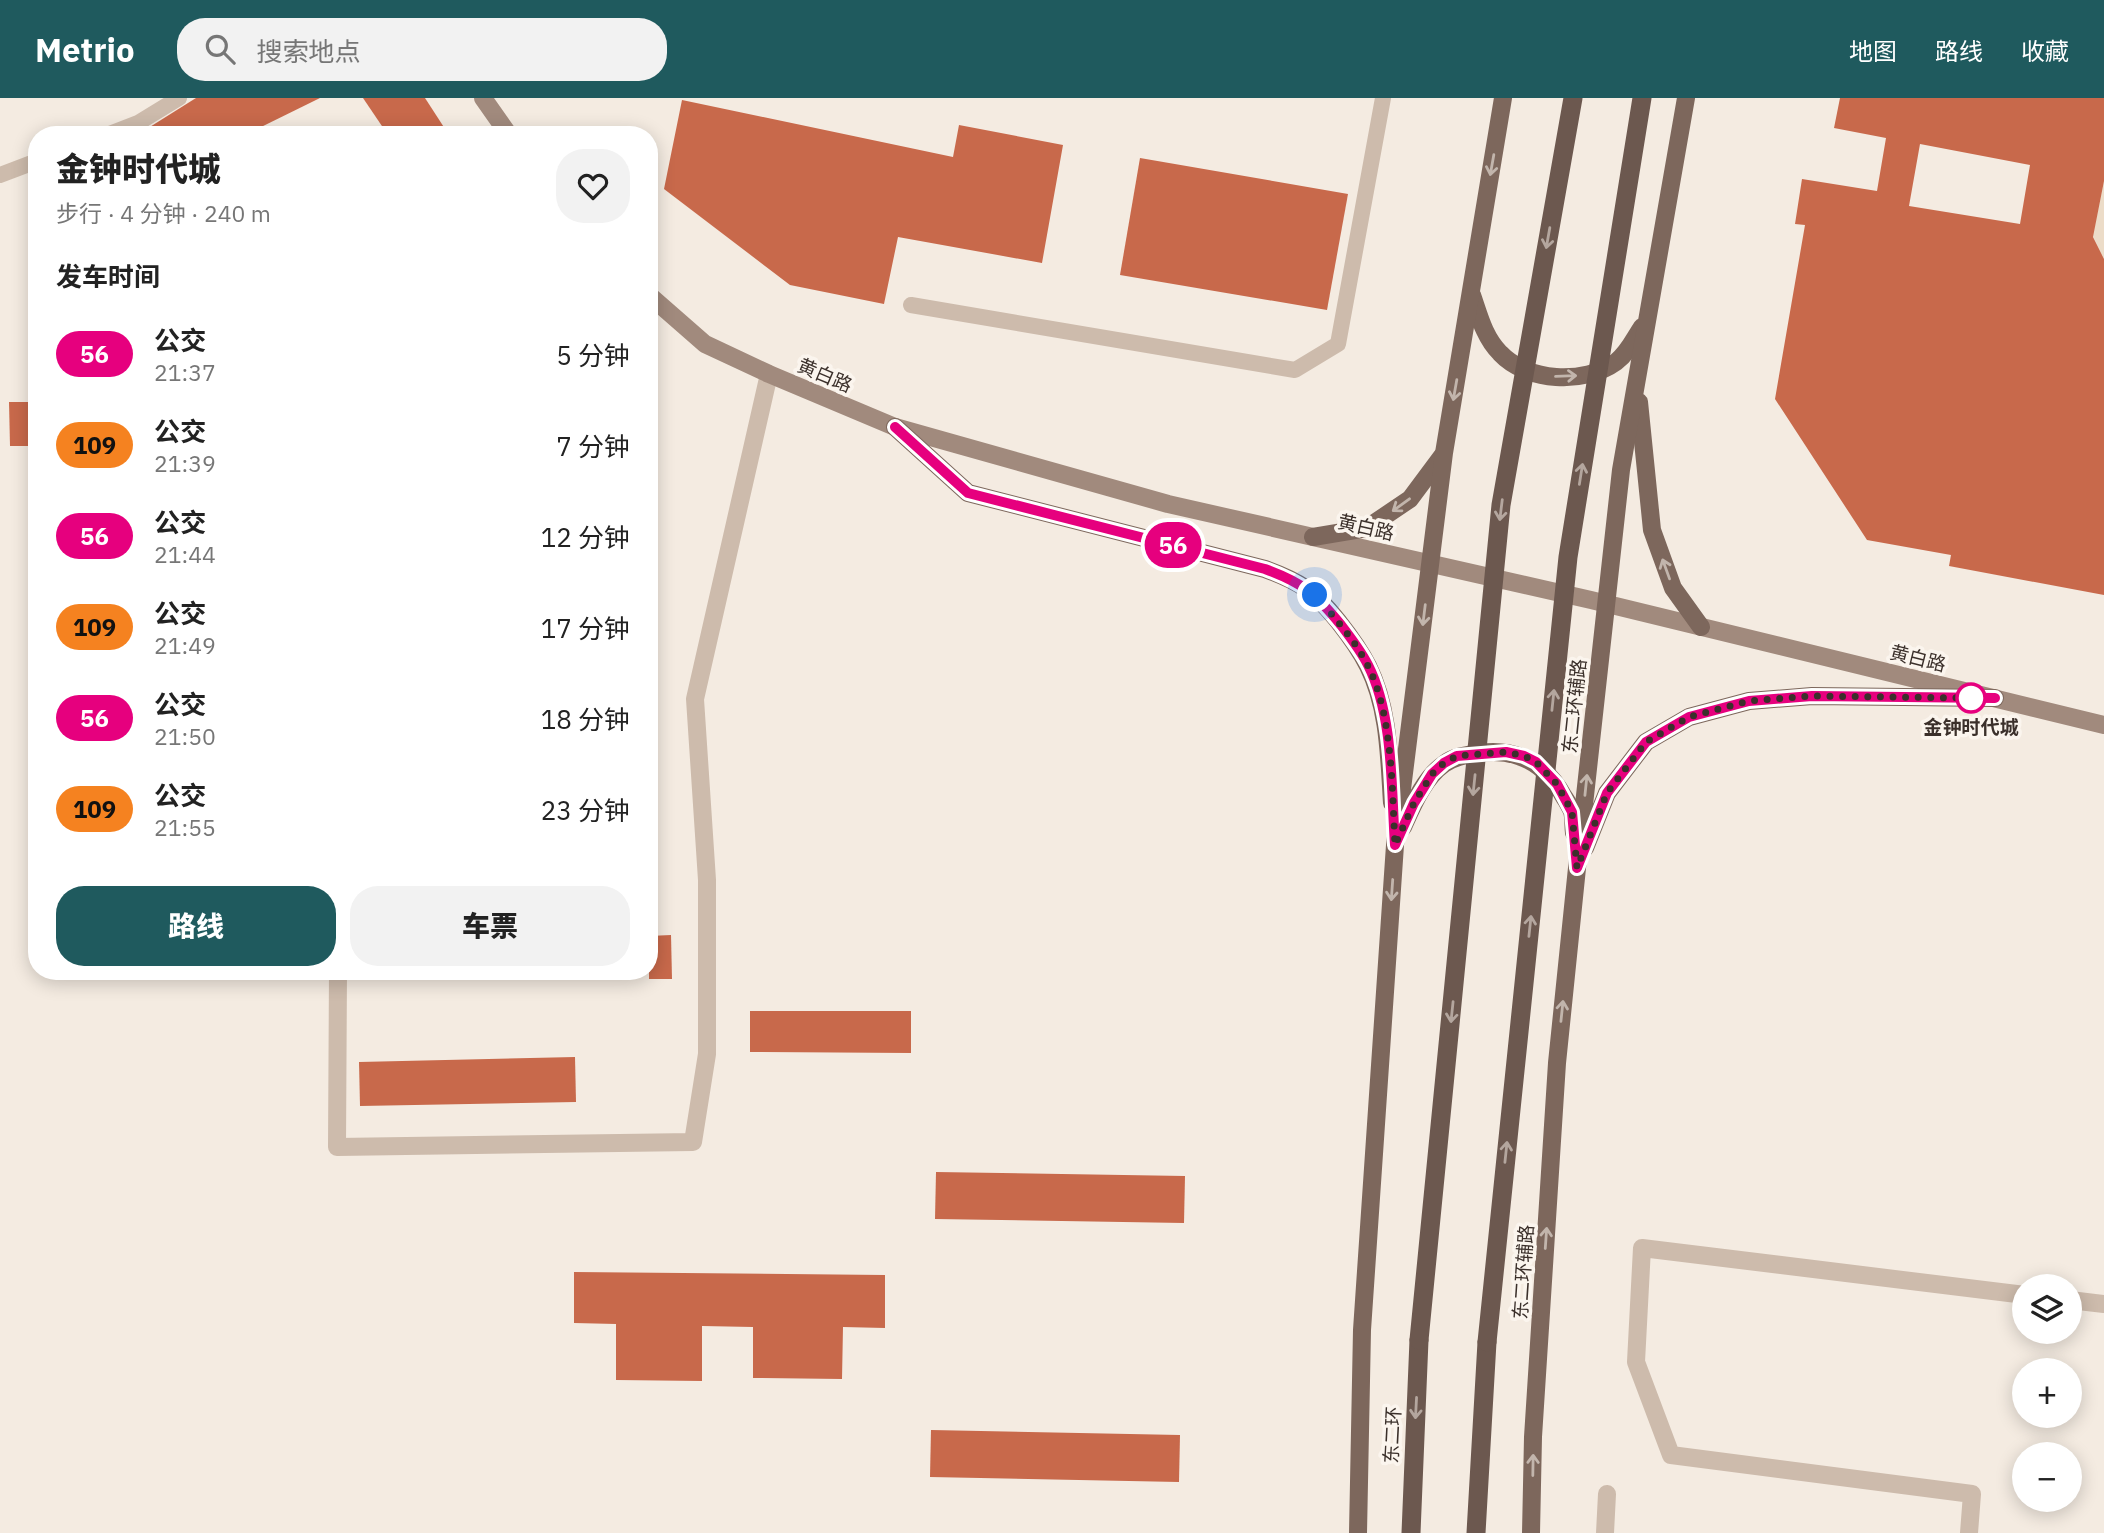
<!DOCTYPE html>
<html lang="zh">
<head>
<meta charset="utf-8">
<style>
  :root { --surface:#fff; --page:#f2f2f2; --text:#222; --muted:#767676; --accent:#1f5a5e }
  body { margin:0; font-family:"IBM Plex Sans","Noto Sans SC",sans-serif; background:var(--page); color:var(--text); height:100vh; display:flex; flex-direction:column; font-size:26px; white-space:nowrap }
  * { box-sizing:border-box; margin:0 }
  p { font-size:23px; color:var(--muted) }
  .icon { flex:none; width:38px; height:38px; fill:none; stroke:currentColor; stroke-width:2; stroke-linecap:round; stroke-linejoin:round }
  .map { position:relative; flex:1; overflow:hidden }
  .side { position:absolute; left:28px; top:28px; width:630px; height:854px; display:flex; flex-direction:column; background:var(--surface); border-radius:28px; box-shadow:0 4px 18px #0003 }
  .side>* { flex:none }
  .badge { padding:0 14px; border-radius:23px; font-size:24px; line-height:46px }
  .fabs { position:absolute; left:2012px; top:1176px; display:grid; gap:14px }
  .fabs a { display:grid; place-items:center; width:70px; height:70px; border-radius:50%; background:var(--surface); box-shadow:0 4px 18px #0003; font-size:35px }
  .you { position:absolute; width:35px; height:35px; margin:-18px; border:5px solid #fff; border-radius:50%; background:#1a73e8; box-shadow:0 0 0 10px #1a73e833 }
  .map>.badge { position:absolute; translate:-50% -50%; box-shadow:0 0 0 4px #fff }
  h2 { padding:0 28px; font-size:26px; line-height:63px }
  .round { display:grid; place-items:center; flex:none; width:74px; height:74px; border-radius:28px; background:var(--page) }
  .head { display:flex; align-items:center; justify-content:space-between; height:119px; padding:0 28px }
  h1 { font-size:33px; font-weight:800; line-height:52px }
  .action { display:flex; gap:14px; margin-top:auto; padding:14px 28px }
  .action a { flex:1; height:80px; border-radius:28px; background:var(--accent); color:#fff; font-size:28px; font-weight:800; line-height:80px; text-align:center }
  .action a+a { background:var(--page); color:var(--text) }
  ul { padding:0; list-style:none }
  li { display:flex; align-items:center; gap:21px; height:91px; padding:0 28px }
  li div { flex:1 }
  li b { display:block; font-size:26px }
  li em { font-style:normal }
  li .badge { min-width:77px; font-weight:700; text-align:center }
  header { display:flex; align-items:center; gap:42px; box-sizing:border-box; height:98px; padding:0 35px; background:var(--accent); color:#fff }
  header strong { font-size:33px }
  nav { display:flex; gap:38px; margin-inline-start:auto; font-size:24px }
  .search { width:490px; height:63px; background:var(--page); display:flex; align-items:center; gap:18px; box-sizing:border-box; padding:0 24px; border-radius:28px; color:var(--muted); font-size:26px }
  .map>svg:first-child { display:block }
  .plaza { fill:#ecdcc8 }
  .building { fill:#c8694b; fill-rule:evenodd }
  .lines { fill:none; stroke-linecap:round; stroke-linejoin:round }
  .service { stroke:#cdbbac; stroke-width:16 }
  .minor { stroke:#cdbbac; stroke-width:18 }
  .secondary { stroke:#a18a7d; stroke-width:18 }
  .primary { stroke:#7d675c; stroke-width:18 }
  .trunk { stroke:#6c584f; stroke-width:19 }
  .trunk-bridge { stroke:#6c584f; stroke-width:19 }
  .oneway { stroke:#c2b5ac }
  .oneway2 { stroke:#b4a69e }
  .line-casing { stroke:#fff; stroke-width:16 }
  .line { stroke:#e6007e; stroke-width:10 }
  .walk { stroke:#3b302b; stroke-width:7; stroke-dasharray:0 12.6 }
  .stop-dot { fill:#fff; stroke:#e6007e; stroke-width:3.5 }
  .labels { text-anchor:middle; stroke-width:7; stroke-linejoin:round; paint-order:stroke }
  .street-label { font-size:19px; fill:#3b302b; stroke:#fbf5ee }
  .stop-label { font-size:19px; font-weight:bold; fill:#3b302b; stroke:#fbf5ee }
</style>
</head>
<body>
<header>
<strong>Metrio</strong>
<div class="search"><svg class="icon" aria-label="search" viewBox="0 0 24 24"><circle cx="10" cy="10" r="6"/><path d="M15 15l6 6"/></svg>搜索地点</div>
<nav><a>地图</a><a>路线</a><a>收藏</a></nav>
</header>
<div class="map">
<svg width="2104" height="1435" viewBox="0 0 2104 1435">
  <rect width="100%" height="100%" fill="#f4ebe1"/>
  <!-- plaza -->
  <polygon class="plaza" points="2104,83 2104,161 2093,138"/>
  <!-- building -->
  <g class="building">
    <polygon points="196,0 320,0 245,37 137,37"/>
    <polygon points="363,0 425,0 449,37 388,37"/>
    <path d="M1840,0H2104V83L2093,139L2104,161V497L1949,468L1951,457L1867,442L1775,301L1805,127L1795,126L1802,81L1877,93L1886,40L1834,30ZM1920,46L2030,67L2020,126L1909,108Z"/>
    <polygon points="682,2 953,59 959,27 1063,47 1042,165 898,139 884,206 790,187 664,91"/>
    <polygon points="1140,60 1348,96 1327,212 1120,177"/>
    <polygon points="9,304 37,304 37,348 10,348"/>
    <polygon points="671,837 672,881 649,881 649,838"/>
    <polygon points="750,913 911,913 911,955 750,954"/>
    <polygon points="575,959 576,1004 360,1008 359,964"/>
    <polygon points="936,1074 1185,1078 1184,1125 935,1121"/>
    <polygon points="574,1174 885,1177 885,1230 843,1229 842,1281 753,1280 753,1229 702,1228 702,1283 616,1282 616,1226 574,1225"/>
    <polygon points="931,1332 1180,1337 1179,1384 930,1379"/>
  </g>
  <g class="lines">
    <!-- service -->
    <g class="service">
      <polyline points="107,37 138,25 179,0"/>
      <polyline points="0,77 37,63"/>
      <polyline points="911,207 1295,272 1338,246 1383,0"/>
    </g>
    <!-- minor -->
    <g class="minor">
      <polyline points="338,873 337,1049 693,1044 707,956 707,782 695,601 769,276"/>
      <polyline points="2070,1202 2104,1206"/>
      <polyline points="1605,1435 1607,1396"/>
      <polyline points="1969,1435 1972,1396 1671,1357 1636,1264 1642,1150 2025,1197"/>
    </g>
    <!-- secondary -->
    <g class="secondary">
      <polyline points="483,0 509,37"/>
      <polyline points="649,197 705,246 769,276 895,329 1168,406 1591,502 2104,627"/>
    </g>
    <!-- primary -->
    <g class="primary">
      <path d="M1472,197C1479,217 1484,239 1500,255C1527,284 1584,287 1616,264C1628,255 1634,241 1642,229"/>
      <polyline points="1639,304 1652,432 1673,490 1701,529"/>
      <path d="M895,329L968,395L1265,471C1301,484 1314,493 1338,523C1349,537 1360,552 1368,568C1389,610 1389,660 1392,705"/>
      <polyline points="1313,439 1367,430 1410,401 1442,358"/>
      <path d="M1403,729C1413,707 1424,680 1444,666C1455,658 1467,657 1480,655C1518,650 1546,666 1564,699C1567,703 1570,709 1572,713C1574,720 1573,728 1574,735"/>
      <polyline points="1585,750 1607,695 1646,644 1689,619 1749,603 1812,598 1995,600"/>
      <polyline points="1358,1435 1362,1232 1395,747 1444,355 1503,0"/>
      <polyline points="1531,1435 1533,1339 1557,965 1577,770 1621,372 1686,0"/>
    </g>
    <!-- trunk -->
    <g class="trunk">
      <polyline points="1411,1435 1419,1242"/>
      <polyline points="1476,1435 1487,1244"/>
    </g>
    <!-- trunk-bridge -->
    <g class="trunk-bridge">
      <polyline points="1419,1242 1501,407 1573,0"/>
      <polyline points="1487,1244 1568,459 1642,0"/>
    </g>
  </g>
  <!-- one-way arrows -->
  <defs><path id="oneway-shaft" d="M-6 0H5M1.5-3L5.5 0L1.5 3" fill="none" stroke-width="1.6" stroke-linecap="round" stroke-linejoin="round" transform="scale(1.75)"/></defs>
  <g class="oneway">
    <use href="#oneway-shaft" transform="translate(1492 67) rotate(100)"/>
    <use href="#oneway-shaft" transform="translate(1566 278) rotate(-2)"/>
    <use href="#oneway-shaft" transform="translate(1455 292) rotate(100)"/>
    <use href="#oneway-shaft" transform="translate(1401 407) rotate(144)"/>
    <use href="#oneway-shaft" transform="translate(1666 471) rotate(-110)"/>
    <use href="#oneway-shaft" transform="translate(1424 517) rotate(97)"/>
    <use href="#oneway-shaft" transform="translate(1586 687) rotate(-84)"/>
    <use href="#oneway-shaft" transform="translate(1392 792) rotate(94)"/>
    <use href="#oneway-shaft" transform="translate(1562 913) rotate(-84)"/>
    <use href="#oneway-shaft" transform="translate(1546 1140) rotate(-86)"/>
    <use href="#oneway-shaft" transform="translate(1533 1367) rotate(-89)"/>
  </g>
  <g class="oneway2">
    <use href="#oneway-shaft" transform="translate(1548 140) rotate(100)"/>
    <use href="#oneway-shaft" transform="translate(1581 376) rotate(-81)"/>
    <use href="#oneway-shaft" transform="translate(1501 412) rotate(97)"/>
    <use href="#oneway-shaft" transform="translate(1553 602) rotate(-84)"/>
    <use href="#oneway-shaft" transform="translate(1474 687) rotate(96)"/>
    <use href="#oneway-shaft" transform="translate(1530 828) rotate(-84)"/>
    <use href="#oneway-shaft" transform="translate(1452 914) rotate(96)"/>
    <use href="#oneway-shaft" transform="translate(1506 1054) rotate(-84)"/>
    <use href="#oneway-shaft" transform="translate(1416 1310) rotate(93)"/>
  </g>
  <g class="lines">
    <!-- line casing -->
    <g class="line-casing">
      <path id="line" d="M895,329L968,395L1265,471C1303,485 1315,495 1341,527C1351,540 1361,553 1368,567C1394,618 1391,691 1395,747L1414,705L1432,676L1444,665L1457,658L1506,654L1524,658L1536,664L1557,686L1572,714L1577,770L1607,695L1646,644L1689,619L1749,603L1812,598L1995,600"/>
    </g>
    <!-- line -->
    <use href="#line" class="line"/>
    <!-- walk -->
    <path class="walk" d="M1315,497C1334,519 1354,541 1367,566C1393,615 1392,693 1395,747L1414,705L1432,676L1444,665L1457,658L1506,654L1524,658L1536,664L1557,686L1572,714L1577,770L1607,695L1646,644L1689,619L1749,603L1812,598L1971,600"/>
  </g>
  <!-- markers -->
  <circle class="stop-dot" cx="1971" cy="600" r="14"/>
  <g class="labels">
    <!-- street labels -->
    <g class="street-label">
      <text transform="translate(825 277) rotate(23)" y="7">黄白路</text>
      <text transform="translate(1366 429) rotate(13)" y="7">黄白路</text>
      <text transform="translate(1918 560) rotate(14)" y="7">黄白路</text>
      <text transform="translate(1574 608) rotate(-84)" y="7">东二环辅路</text>
      <text transform="translate(1523 1174) rotate(-86)" y="7">东二环辅路</text>
      <text transform="translate(1392 1337) rotate(-87)" y="7">东二环</text>
    </g>
    <!-- stop labels -->
    <g class="stop-label">
      <text x="1971" y="636">金钟时代城</text>
    </g>
  </g>
</svg>
<div class="fabs">
<a><svg class="icon" aria-label="layers" viewBox="0 0 24 24"><path d="M12 4l9 5-9 5-9-5zM3 14l9 5 9-5"/></svg></a>
<a>+</a>
<a>−</a>
</div>
<div class="you" style="left:1315px;top:497px"></div>
<b class="badge" style="left:1173px;top:447px;background:#e6007e;color:#fff">56</b>
<section class="side">
<div class="head"><div><h1>金钟时代城</h1><p>步行 · 4 分钟 · 240 m</p></div><a class="round"><svg class="icon" aria-label="heart" viewBox="0 0 24 24"><path d="M12 20l-8-8c-3-5 5-10 8-4 3-6 11-1 8 4z"/></svg></a></div>
<h2>发车时间</h2>
<ul>
<li><span class="badge" style="background:#e6007e;color:#fff">56</span><div><b>公交</b><p>21:37</p></div><em>5 分钟</em></li>
<li><span class="badge" style="background:#f58220;color:#111">109</span><div><b>公交</b><p>21:39</p></div><em>7 分钟</em></li>
<li><span class="badge" style="background:#e6007e;color:#fff">56</span><div><b>公交</b><p>21:44</p></div><em>12 分钟</em></li>
<li><span class="badge" style="background:#f58220;color:#111">109</span><div><b>公交</b><p>21:49</p></div><em>17 分钟</em></li>
<li><span class="badge" style="background:#e6007e;color:#fff">56</span><div><b>公交</b><p>21:50</p></div><em>18 分钟</em></li>
<li><span class="badge" style="background:#f58220;color:#111">109</span><div><b>公交</b><p>21:55</p></div><em>23 分钟</em></li>
</ul>
<div class="action"><a>路线</a><a>车票</a></div>
</section>
</div>
</body>
</html>
